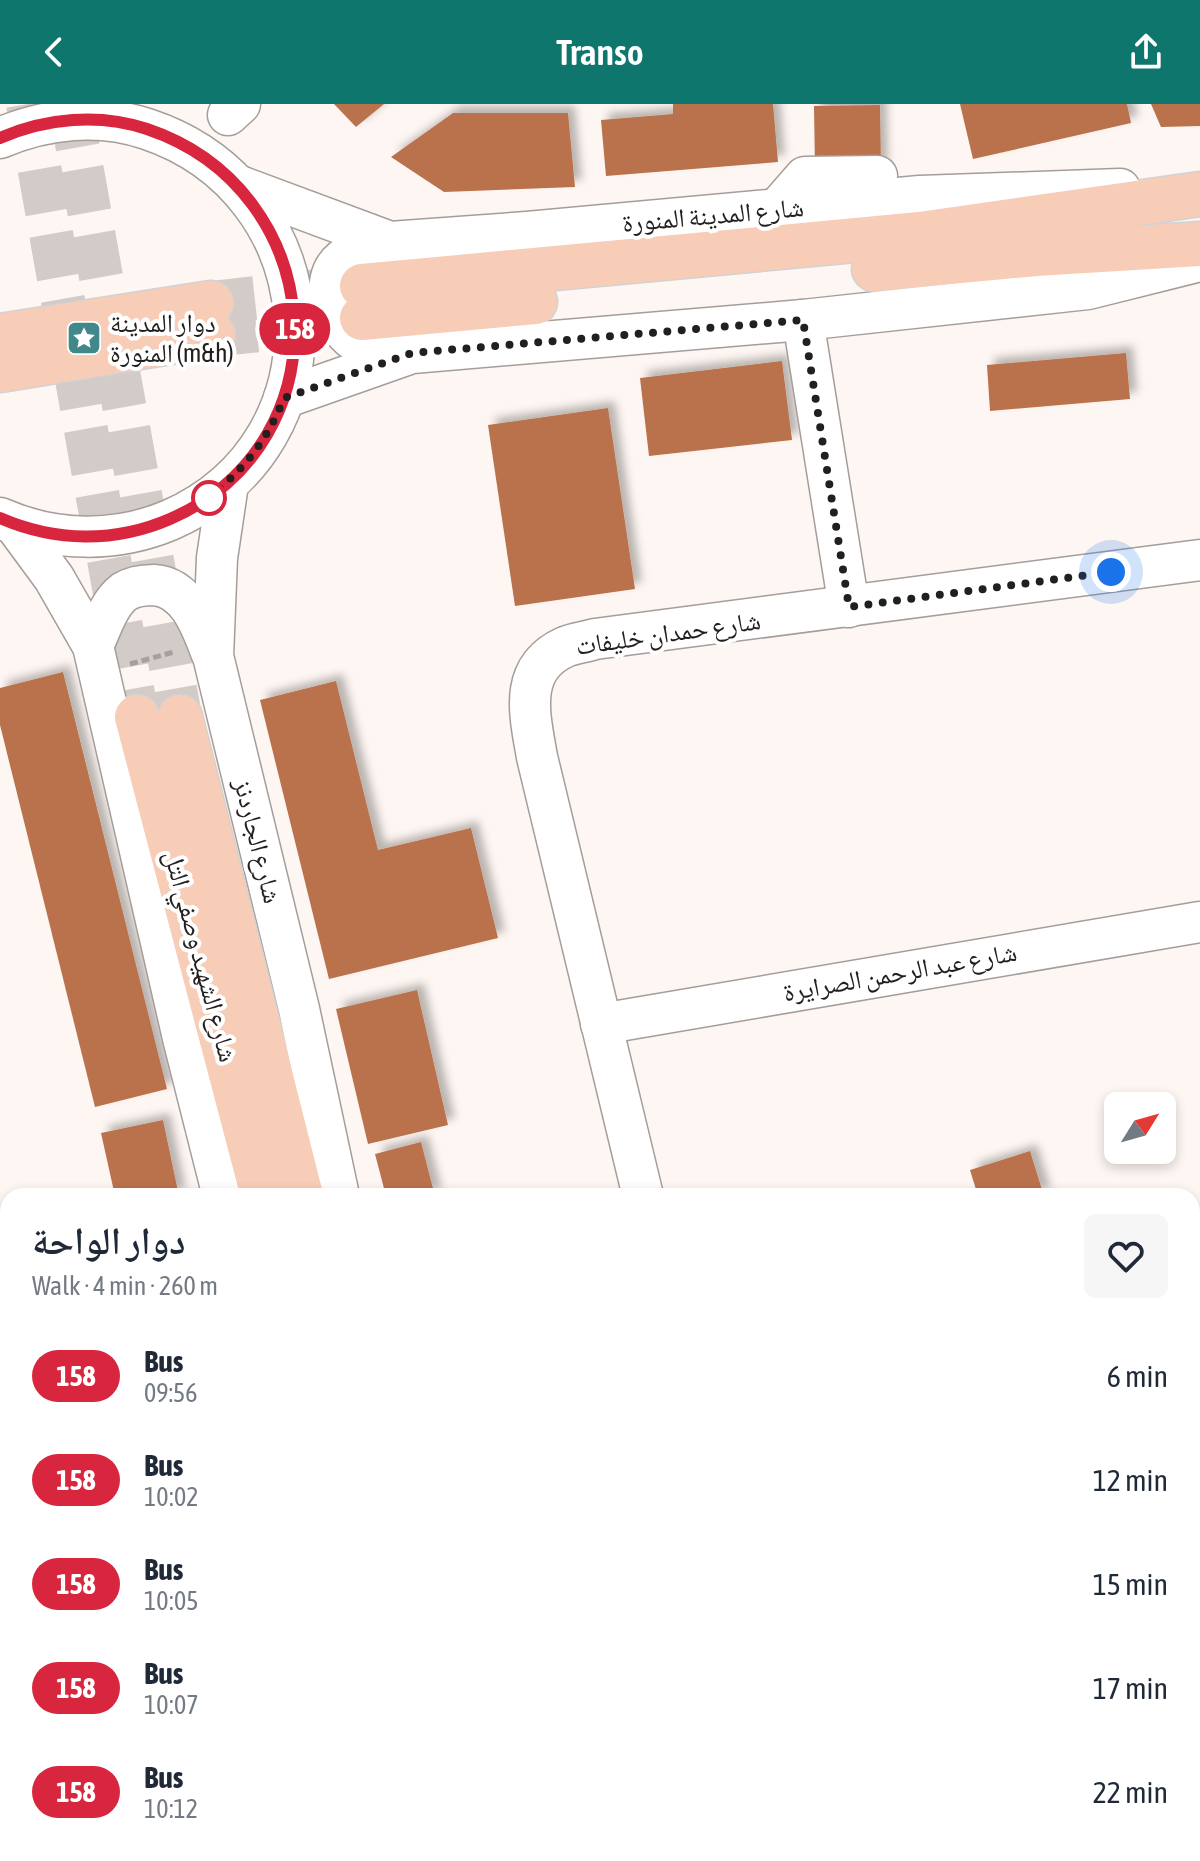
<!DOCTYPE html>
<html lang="en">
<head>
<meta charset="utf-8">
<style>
  :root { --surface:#fff; --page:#f6f6f7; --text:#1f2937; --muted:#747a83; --accent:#0f766e }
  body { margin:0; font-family:"Asap Condensed","Noto Naskh Arabic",sans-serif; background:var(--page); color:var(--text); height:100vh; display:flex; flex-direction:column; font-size:30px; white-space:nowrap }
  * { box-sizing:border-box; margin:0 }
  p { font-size:26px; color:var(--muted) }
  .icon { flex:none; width:44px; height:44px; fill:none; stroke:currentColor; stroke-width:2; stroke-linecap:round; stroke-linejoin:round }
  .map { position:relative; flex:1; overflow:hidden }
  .sheet { position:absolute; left:0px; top:1084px; width:1200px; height:674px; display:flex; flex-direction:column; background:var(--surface); border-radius:24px 24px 0 0; box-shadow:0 4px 12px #0003 }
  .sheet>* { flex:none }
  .badge { padding:0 16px; border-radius:26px; font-size:28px; line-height:52px }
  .needle { width:52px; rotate:53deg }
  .buttons { position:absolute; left:1104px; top:988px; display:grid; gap:16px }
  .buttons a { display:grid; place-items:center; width:72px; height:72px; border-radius:12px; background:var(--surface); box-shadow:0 4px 12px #0003; font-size:40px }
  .you { position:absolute; width:40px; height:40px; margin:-20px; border:6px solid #fff; border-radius:50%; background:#1a73e8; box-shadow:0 0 0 12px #1a73e833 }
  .map>.badge { position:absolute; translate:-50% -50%; box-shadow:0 0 0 4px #fff }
  .round { display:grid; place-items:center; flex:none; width:84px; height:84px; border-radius:12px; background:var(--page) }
  .summary { display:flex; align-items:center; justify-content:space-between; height:136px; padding:0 32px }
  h1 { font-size:38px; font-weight:600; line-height:60px }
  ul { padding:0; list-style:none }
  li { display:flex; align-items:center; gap:24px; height:104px; padding:0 32px }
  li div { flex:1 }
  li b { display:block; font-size:30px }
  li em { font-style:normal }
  li .badge { min-width:88px; font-weight:700; text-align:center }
  header { display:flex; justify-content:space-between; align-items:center; height:104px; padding:0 32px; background:var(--accent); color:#fff; font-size:36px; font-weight:600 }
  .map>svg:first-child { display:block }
  .building { fill:#b9724c; filter:url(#shadow) }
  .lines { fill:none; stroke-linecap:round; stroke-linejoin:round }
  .major-tunnel { stroke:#d2cbc8; stroke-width:44; stroke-dasharray:44 22; stroke-linecap:butt }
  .minor-casing { stroke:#a59d99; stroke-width:43 }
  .major-casing { stroke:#d3d2d2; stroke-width:47 }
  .path { stroke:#a59f9d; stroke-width:5; stroke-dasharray:8 4; stroke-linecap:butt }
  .minor { stroke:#fff; stroke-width:40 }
  .major { stroke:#f7cdb7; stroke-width:44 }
  .line-casing { stroke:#fff; stroke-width:18 }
  .line { stroke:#d7263d; stroke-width:12 }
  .walk { stroke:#221f1e; stroke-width:8; stroke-dasharray:0 14.4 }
  .stop-dot { fill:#fff; stroke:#d7263d; stroke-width:4 }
  .labels { text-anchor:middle; stroke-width:8; stroke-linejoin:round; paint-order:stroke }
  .street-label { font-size:26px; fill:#221f1e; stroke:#fff }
  .poi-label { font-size:26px; fill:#221f1e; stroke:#fff; text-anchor:start }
</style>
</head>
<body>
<header><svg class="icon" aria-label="back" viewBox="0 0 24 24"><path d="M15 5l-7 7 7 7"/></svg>Transo<svg class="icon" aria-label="share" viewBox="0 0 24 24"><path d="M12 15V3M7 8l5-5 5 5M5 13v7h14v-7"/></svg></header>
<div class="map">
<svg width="1200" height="1757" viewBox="0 0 1200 1757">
  <defs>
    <filter id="shadow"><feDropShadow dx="7" dy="-7" stdDeviation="4" flood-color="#0004"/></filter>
  </defs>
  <rect width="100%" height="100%" fill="#fef6f2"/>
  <!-- building -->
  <g class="building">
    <polygon points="334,0 384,0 356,23"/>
    <polygon points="673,0 773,0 778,58 606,72 601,16 673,10"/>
    <polygon points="960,0 1127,0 1131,19 973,55"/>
    <polygon points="1151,0 1200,0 1200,22 1161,23"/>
    <polygon points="880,1 881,65 815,65 814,2"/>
    <polygon points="453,9 568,9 575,83 444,88 391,53"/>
    <polygon points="1126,249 1130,295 990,307 987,261"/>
    <polygon points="782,257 792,336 649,352 640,274"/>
    <polygon points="608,304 635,485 515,502 488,321"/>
    <polygon points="63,568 167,985 95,1003 0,621 0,584"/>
    <polygon points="336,577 378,746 471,724 498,834 329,875 260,596"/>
    <polygon points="417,886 448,1021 368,1040 336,905"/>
    <polygon points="163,1016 179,1092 115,1092 101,1029"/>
    <polygon points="421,1038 435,1092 386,1092 375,1050"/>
    <polygon points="1030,1047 1044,1092 978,1092 970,1066"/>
    <polygon points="1200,1236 1200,1336 1192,1338 1192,1238"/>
    <polygon points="1,1693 8,1718 8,1750 17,1750 19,1756 17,1757 0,1757"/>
    <polygon points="141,1750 228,1750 230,1757 142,1757"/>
    <polygon points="580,1750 647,1750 649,1757 582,1757"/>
    <polygon points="902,1750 983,1750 984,1757 903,1757"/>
  </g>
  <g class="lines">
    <!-- major-tunnel -->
    <g class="major-tunnel">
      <polyline points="28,0 137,613"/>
      <polyline points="70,0 180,613"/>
      <polyline points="211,199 328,186"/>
      <polyline points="213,231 334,218"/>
    </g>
    <!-- minor casing -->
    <g class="minor-casing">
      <g id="minor">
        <polyline points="228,11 240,0"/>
        <path d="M0,34C46,14 99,9 147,25C330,86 349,337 170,416C116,439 54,438 0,414"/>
        <polyline points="237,81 390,138 527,128 920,92 1120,85"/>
        <polyline points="777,105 805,73 877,72"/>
        <path d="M390,138C375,142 355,145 343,155C316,177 333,227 360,240C374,248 393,248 409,249"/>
        <polyline points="803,216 849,503"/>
        <polyline points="284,294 412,249 803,216 1088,185 1200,157"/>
        <polyline points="228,380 217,454 213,552 299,905 339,1092"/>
        <polyline points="15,421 54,474 93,542 183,934 223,1092"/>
        <path d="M93,542C101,525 108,500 124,488C133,482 143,481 154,481C187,483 201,521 211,548"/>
        <polyline points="601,920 1200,818"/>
        <path d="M643,1092L537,653C530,612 517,565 565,543C574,539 586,538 595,535L1200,456"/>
        <polyline points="1192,1172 1200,1170"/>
        <polyline points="0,1433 8,1465"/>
        <polyline points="1192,1559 1200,1557"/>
        <polyline points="78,1750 80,1757"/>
        <polyline points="841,1750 843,1757"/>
      </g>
    </g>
    <!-- major casing -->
    <g class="major-casing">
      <g id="major">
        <polyline points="874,165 1036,150 1200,140"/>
        <polyline points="362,182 920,130 1200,90"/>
        <polyline points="362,214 535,198"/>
        <polyline points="0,232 211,199"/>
        <polyline points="0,266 213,231"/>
        <polyline points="137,613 263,1092"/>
        <polyline points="180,613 301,1092"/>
        <polyline points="431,1750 433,1757"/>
        <polyline points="483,1750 485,1757"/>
      </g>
    </g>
    <!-- path -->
    <polyline class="path" points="130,560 174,548"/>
    <!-- minor -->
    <use href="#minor" class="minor"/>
    <!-- major -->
    <use href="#major" class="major"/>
  </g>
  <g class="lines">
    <!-- line casing -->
    <g class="line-casing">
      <path id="line" d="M0,34C46,14 99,9 147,25C329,86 349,337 170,415C115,439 55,438 0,414"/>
    </g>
    <!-- line -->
    <use href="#line" class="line"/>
    <!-- walk -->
    <path class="walk" d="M209,394C245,363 266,339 284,294L412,249L803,216L849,503L1111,468"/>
  </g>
  <!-- icons -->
  <defs>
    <g id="sight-square" transform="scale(1.8)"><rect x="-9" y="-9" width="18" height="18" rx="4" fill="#40888a" stroke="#fff"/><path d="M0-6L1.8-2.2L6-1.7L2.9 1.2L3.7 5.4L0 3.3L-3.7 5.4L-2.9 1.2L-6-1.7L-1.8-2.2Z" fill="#fff"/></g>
  </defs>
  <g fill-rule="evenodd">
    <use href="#sight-square" x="84" y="234"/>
  </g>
  <!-- markers -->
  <circle class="stop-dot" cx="209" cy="394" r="16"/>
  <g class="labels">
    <!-- street labels -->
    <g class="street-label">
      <text transform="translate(713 111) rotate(-5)" y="9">شارع المدينة المنورة</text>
      <text transform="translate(668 529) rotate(-8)" y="9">شارع حمدان خليفات</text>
      <text transform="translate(258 737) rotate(76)" y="9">شارع الجاردنز</text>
      <text transform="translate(201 852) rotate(75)" y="9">شارع الشهيد وصفي التل</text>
      <text transform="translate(900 868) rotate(-10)" y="9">شارع عبد الرحمن الصرايرة</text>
    </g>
    <!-- poi labels -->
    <g class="poi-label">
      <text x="110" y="228">دوار المدينة<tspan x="110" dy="30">المنورة (m&amp;h)</tspan></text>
    </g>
  </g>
</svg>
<div class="buttons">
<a><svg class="needle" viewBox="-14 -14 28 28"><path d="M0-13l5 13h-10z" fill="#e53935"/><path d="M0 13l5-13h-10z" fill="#747a83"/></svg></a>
</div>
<div class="you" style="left:1111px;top:468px"></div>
<b class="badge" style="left:295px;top:225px;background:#d7263d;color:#fff">158</b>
<section class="sheet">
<div class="summary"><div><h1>دوار الواحة</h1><p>Walk · 4 min · 260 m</p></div><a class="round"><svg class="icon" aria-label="heart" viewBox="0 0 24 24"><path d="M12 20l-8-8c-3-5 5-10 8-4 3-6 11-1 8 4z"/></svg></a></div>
<ul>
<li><span class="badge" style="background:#d7263d;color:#fff">158</span><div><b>Bus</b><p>09:56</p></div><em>6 min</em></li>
<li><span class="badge" style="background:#d7263d;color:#fff">158</span><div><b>Bus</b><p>10:02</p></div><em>12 min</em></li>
<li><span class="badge" style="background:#d7263d;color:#fff">158</span><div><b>Bus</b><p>10:05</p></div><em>15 min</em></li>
<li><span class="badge" style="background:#d7263d;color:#fff">158</span><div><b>Bus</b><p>10:07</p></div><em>17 min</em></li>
<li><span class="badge" style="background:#d7263d;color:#fff">158</span><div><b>Bus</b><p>10:12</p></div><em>22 min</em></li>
</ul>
</section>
</div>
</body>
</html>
